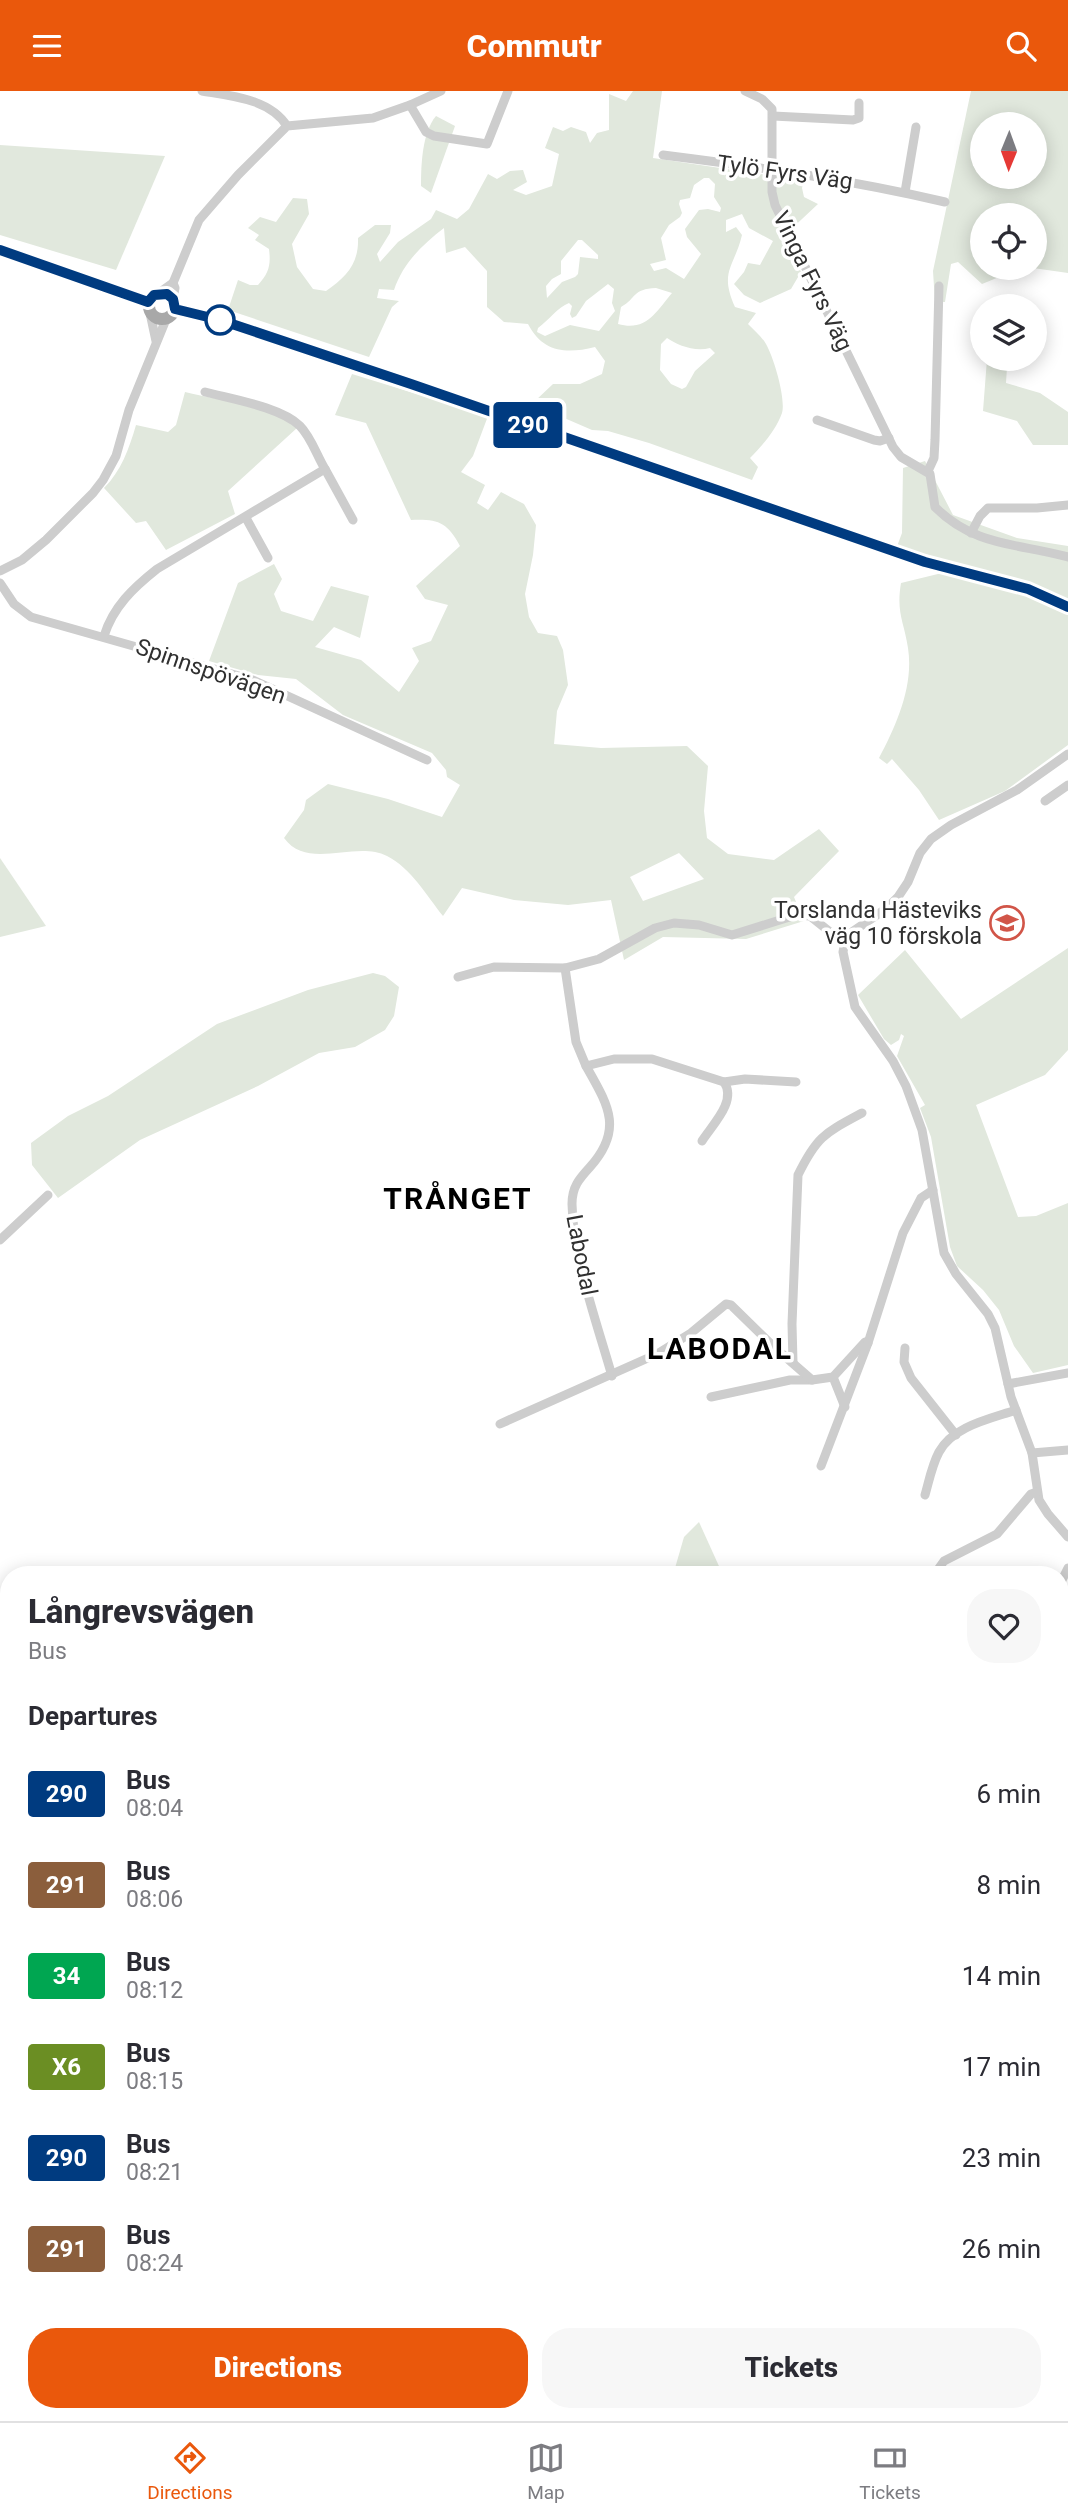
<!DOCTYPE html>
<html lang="en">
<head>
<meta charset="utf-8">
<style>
  :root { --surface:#fff; --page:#f7f7f7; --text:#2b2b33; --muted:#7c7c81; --line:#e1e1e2; --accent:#ea580c }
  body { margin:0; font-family:Roboto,sans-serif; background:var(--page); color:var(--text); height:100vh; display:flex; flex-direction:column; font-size:26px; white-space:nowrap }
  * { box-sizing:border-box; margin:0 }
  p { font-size:23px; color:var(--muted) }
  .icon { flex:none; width:38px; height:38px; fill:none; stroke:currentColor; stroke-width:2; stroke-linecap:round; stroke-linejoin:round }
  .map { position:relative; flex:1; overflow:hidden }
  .panel { position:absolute; left:0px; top:1475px; width:1069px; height:856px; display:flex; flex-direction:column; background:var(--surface); border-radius:28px 28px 0 0; box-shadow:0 4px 18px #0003 }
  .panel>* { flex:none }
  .badge { padding:0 14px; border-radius:5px; font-size:24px; line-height:46px }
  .needle { width:46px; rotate:181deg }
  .buttons { position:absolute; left:970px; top:21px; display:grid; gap:14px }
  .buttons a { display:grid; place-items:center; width:77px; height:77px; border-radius:50%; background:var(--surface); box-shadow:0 4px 18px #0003; font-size:35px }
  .map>.badge { position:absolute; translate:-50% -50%; box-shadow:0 0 0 4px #fff }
  h2 { padding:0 28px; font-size:26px; line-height:63px }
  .round { display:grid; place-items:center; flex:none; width:74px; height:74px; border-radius:28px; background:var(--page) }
  .headline { display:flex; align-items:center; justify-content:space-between; height:119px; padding:0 28px }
  h1 { font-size:33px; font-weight:800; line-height:52px }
  .button { display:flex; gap:14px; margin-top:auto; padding:14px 28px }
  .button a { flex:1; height:80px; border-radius:28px; background:var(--accent); color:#fff; font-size:28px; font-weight:800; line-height:80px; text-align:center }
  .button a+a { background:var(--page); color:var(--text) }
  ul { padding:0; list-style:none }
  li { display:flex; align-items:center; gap:21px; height:91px; padding:0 28px }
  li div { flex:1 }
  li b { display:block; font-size:26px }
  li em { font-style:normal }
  li .badge { min-width:77px; font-weight:700; text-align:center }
  header { display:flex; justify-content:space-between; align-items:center; height:91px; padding:0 28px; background:var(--accent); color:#fff; font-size:32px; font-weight:800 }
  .tab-bar { display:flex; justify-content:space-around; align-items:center; height:98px; border-top:2px solid var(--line); background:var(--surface); font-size:19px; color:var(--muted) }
  .tab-bar a { display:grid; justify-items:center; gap:4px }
  .tab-bar .selected { color:var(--accent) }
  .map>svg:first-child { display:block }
  .green { fill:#e1e8dd; fill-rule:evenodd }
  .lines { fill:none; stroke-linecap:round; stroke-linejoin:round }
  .minor { stroke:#cdcdcd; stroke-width:9 }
  .major { stroke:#a8a8a8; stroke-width:12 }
  .line-casing { stroke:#fff; stroke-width:16 }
  .line { stroke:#003b80; stroke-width:10 }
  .stop-dot { fill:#fff; stroke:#003b80; stroke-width:3.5 }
  .labels { text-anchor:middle; stroke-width:7; stroke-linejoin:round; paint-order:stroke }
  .street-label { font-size:23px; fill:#303030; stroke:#fff }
  .poi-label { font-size:23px; fill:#303030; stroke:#fff; text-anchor:end }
  .district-label { font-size:30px; font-weight:bold; letter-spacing:2px; fill:#000; stroke:#fff }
</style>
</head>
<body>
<header><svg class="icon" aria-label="menu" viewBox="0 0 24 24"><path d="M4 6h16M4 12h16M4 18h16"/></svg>Commutr<svg class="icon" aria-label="search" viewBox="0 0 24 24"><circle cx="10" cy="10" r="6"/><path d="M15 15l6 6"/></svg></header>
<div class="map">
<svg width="1068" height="2330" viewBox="0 0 1068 2330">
  <rect width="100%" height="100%" fill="#fff"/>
  <!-- green -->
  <g class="green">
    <path d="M633,0H662L653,67L767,84L805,85L802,97L804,106L818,113L786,143L801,181L791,198L760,212L744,204L734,193L744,181L748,172L760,174L773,150L749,137L742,123L726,129V141L736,136L742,144C734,177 719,180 735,216L756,222L748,233C754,239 762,246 766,253C774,267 786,308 782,322C776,339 762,355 750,367L758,376L752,389L649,352L608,340L592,339L555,323L535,310L553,293H580L602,283L605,270L595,256C567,263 543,262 528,233L504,231L487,216V180L465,156L446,162L444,137C422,154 403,172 394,199L379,198L377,207L399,210L392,216L369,266L228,219L238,189L250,194H258C269,182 271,174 269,158L255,149L259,144L248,137L260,126L276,131L293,107L307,108L309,123L292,153L297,176L313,198L326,200C346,186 359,173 358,147L375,134H391L390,142L377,163L380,171L398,151L431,128L436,119L457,128L469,118L488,83L497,88L510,80L523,79L527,91L513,99L526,104L552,95L559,63L545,57L553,36L563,40L571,36L586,41L590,52L597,42L609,39V3L626,10ZM704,87H709L715,93L714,106L721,117L720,121L708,118L699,119L685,138L687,146L701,163L684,188L666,177L654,180L650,173L666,169L661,147L669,134L680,126L682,122L679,113L680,109L690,107L694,94ZM578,149H582L598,164V168L580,166L578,183L575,186L562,191L547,207L546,195L552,188L561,183V170ZM608,193L614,198L612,212L615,220L599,240L570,234L545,245L537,241L538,237C549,229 558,216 569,212L572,215L570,223L572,227L576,225L586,210ZM656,197L672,202C656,221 646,241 618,233L621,216C637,207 632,198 656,197ZM667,247C677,254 694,261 710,257L715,262L695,280L686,296L682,298L671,293L660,279L661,253Z"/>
    <path d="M971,0H1068V182L1033,177L1034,124H982V177H1021L982,193L958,171L951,173L945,211H935L933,180ZM982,33H1034V86H982Z"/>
    <path d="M436,25L455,35L431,102L421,95C421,74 422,42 436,25Z"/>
    <polygon points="0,54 165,65 116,179 0,144"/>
    <polygon points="987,268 998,268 1007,276 1006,292 1040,302 1068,321 1068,354 1033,354 1017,330 983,320"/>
    <path d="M352,283L488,325L473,365L461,381L485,394L477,412L488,419L501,401L524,413L536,434L533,464L525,503L529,526L538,542L557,545L563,559L568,594L557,620L554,653L601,657L687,655L708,675L704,720L707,747L728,763L774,769L819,738L839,760L794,806L804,830L746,848L663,846L624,869L611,809L568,814L514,809L462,797L443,825C427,805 411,777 387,765C355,749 308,780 284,747L304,719L306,709L328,693L388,708L442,726L460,694L447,686L446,679L432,662L343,624L296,588L258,584L209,570L238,492L274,473L282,488L274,503L281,520L313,530L331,495L369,505L360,547L334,536L315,556L361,569L399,601L419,570L412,557L431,550L448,514L425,508L416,495L460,455C447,431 438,428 411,429L366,332L335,324ZM679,762L704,788L643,810L630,786Z"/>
    <path d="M185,301C216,309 274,315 297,337L228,400L235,423L166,459L146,430L136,432L104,397C121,380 129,358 136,334L168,341L176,334Z"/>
    <path d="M925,370L953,424L1017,447L1068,455V654L1005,700L939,729L919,699L892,668L887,673L879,667C896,635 914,595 908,557C904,530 896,522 901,492L942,482L893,466L902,442L903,377Z"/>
    <polygon points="0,767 46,835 0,846"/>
    <polygon points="1068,857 1068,959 1045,984 976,1014 1018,1126 1036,1125 1068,1112 1068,1274 1033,1282 1014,1255 999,1219 983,1199 957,1175 950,1156 931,1046 920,1017 925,1014 897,965 904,945 901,943 899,949 891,954 884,948 858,904 905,859 961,928"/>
    <polygon points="373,882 385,885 399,896 394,925 385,939 355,956 319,962 258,995 140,1049 58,1107 32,1074 31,1052 68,1025 108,1005 217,933 308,899"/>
    <polygon points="699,1431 723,1484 673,1484 684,1446"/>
    <polygon points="1068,1750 1068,1762 1063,1772 1068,1786 1068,1989 1061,1998 1060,1756"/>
  </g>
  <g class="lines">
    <!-- minor -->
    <g class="minor">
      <path d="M202,0C232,5 270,8 287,35"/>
      <path d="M745,0L762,8L772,18V101L775,114L893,356L901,366L930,383L935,416C975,456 1018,452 1068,466"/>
      <polyline points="410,14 426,41 434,45 487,53 508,0"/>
      <polyline points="773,25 853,29 859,27 859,12"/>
      <path d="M663,64C758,76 852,89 945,111"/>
      <polyline points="905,101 916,36"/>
      <polyline points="159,202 173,192"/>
      <polyline points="173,208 175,197 173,192 199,129 238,84 287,35 373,27 410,14 441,0"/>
      <polyline points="150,222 156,250"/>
      <polyline points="817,329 874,349 880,350 889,347"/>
      <polyline points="325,378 353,429"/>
      <polyline points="928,380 934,367 935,349 939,195"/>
      <polyline points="246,427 268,467"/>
      <polyline points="971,442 980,425 988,417 1037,417 1068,414"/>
      <polyline points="0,480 22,469 46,449 93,402 103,389 116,365 129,319 167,226"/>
      <polyline points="0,492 14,513 31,526 253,589 427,669"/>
      <path d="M104,545C113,516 133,497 157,478L325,378C317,365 311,346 300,335C281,316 231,308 205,301"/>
      <polyline points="1068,663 1017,699 951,734 931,748 920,762 908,791 898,806 887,817 852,841 845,850 843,861 855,916 893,970 906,995 922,1039 944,1162 956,1183 988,1223 995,1237 1011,1306 1032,1362 1039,1409 1048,1423 1068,1446"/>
      <polyline points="1045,710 1068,694"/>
      <polyline points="565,877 576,951 586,975 614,968 652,968 724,991 745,988 796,991"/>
      <polyline points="458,886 494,876 565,877 599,868 655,837 674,832 699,834 732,844 796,824 810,825 830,841 845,850"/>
      <path d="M586,975C608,1014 624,1038 590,1076C579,1088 572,1096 572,1113C573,1167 597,1232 612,1285"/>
      <path d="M702,1050C713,1033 737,1010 724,991"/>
      <polyline points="0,1149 48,1104"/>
      <polyline points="905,1257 904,1271 911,1287 956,1344"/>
      <path d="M793,1271L792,1233L798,1084C817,1045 825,1042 862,1022"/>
      <polyline points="833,1286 845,1316"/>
      <polyline points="1008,1293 1068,1282"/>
      <polyline points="711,1306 790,1289 812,1289"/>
      <polyline points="500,1333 657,1263 691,1242 726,1213 731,1214 773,1255 812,1289 833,1286 865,1251 868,1252"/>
      <polyline points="1032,1362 1068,1359"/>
      <polyline points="821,1375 868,1252 903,1142 921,1107 933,1099"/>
      <path d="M925,1404C929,1390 932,1374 939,1361C953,1335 990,1328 1016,1319"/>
      <polyline points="934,1484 944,1470 997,1443 1031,1403 1037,1401"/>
      <polyline points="1060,1493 1068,1477"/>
      <polyline points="1060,1534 1068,1550"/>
      <polyline points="1060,1679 1068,1657"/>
      <polyline points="1060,1723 1068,1741"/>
      <polyline points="1060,1984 1068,1968"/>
      <polyline points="0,1995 3,1993"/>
    </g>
    <!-- major -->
    <g class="major">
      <polyline points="0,159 148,211"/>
      <circle cx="162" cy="215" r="13"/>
      <polyline points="175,218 220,229 411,293 925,471 1028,498 1068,516"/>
    </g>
  </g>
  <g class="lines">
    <!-- line casing -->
    <g class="line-casing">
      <polyline id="line" points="0,159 148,211 154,204 167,203 173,208 175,218 220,229 411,293 925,471 1028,498 1068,516"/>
    </g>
    <!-- line -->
    <use href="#line" class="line"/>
  </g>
  <!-- icons -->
  <defs>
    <g id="school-ring" transform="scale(1.75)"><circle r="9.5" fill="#fff" stroke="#d15548" stroke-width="1.5"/><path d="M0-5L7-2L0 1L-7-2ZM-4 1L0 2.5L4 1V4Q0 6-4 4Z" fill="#d15548"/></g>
  </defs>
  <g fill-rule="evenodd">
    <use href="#school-ring" x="1007" y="832"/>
  </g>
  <!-- markers -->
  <circle class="stop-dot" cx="220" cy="229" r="14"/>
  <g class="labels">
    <!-- street labels -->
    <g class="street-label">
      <text transform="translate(785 81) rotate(8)" y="8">Tylö Fyrs Väg</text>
      <text transform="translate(813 190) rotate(64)" y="8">Vinga Fyrs Väg</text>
      <text transform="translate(211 580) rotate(19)" y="8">Spinnspövägen</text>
      <text transform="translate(582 1164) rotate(79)" y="8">Labodal</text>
    </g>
    <!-- poi labels -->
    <g class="poi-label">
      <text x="982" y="827">Torslanda Hästeviks<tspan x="982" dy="26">väg 10 förskola</tspan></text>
    </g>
    <!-- district labels -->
    <g class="district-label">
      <text x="458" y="1118">TRÅNGET</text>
      <text x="720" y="1268">LABODAL</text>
    </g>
  </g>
</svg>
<div class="buttons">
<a><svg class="needle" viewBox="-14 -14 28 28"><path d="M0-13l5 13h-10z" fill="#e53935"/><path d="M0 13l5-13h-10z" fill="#7c7c81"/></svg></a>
<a><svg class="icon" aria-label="locate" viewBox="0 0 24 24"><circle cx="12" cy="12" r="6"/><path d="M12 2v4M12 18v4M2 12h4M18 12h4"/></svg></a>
<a><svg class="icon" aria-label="layers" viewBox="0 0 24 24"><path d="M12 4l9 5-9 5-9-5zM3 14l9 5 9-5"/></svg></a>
</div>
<b class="badge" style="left:528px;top:334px;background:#003b80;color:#fff">290</b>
<section class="panel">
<div class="headline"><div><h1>Långrevsvägen</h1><p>Bus</p></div><a class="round"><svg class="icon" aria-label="heart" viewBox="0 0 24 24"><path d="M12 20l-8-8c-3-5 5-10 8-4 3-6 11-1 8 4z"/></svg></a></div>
<h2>Departures</h2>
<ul>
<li><span class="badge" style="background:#003b80;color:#fff">290</span><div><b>Bus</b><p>08:04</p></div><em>6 min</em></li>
<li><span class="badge" style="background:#8b5e3c;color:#fff">291</span><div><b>Bus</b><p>08:06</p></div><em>8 min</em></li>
<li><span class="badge" style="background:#00a651;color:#fff">34</span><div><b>Bus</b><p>08:12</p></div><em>14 min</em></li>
<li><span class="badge" style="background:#6b8e23;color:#fff">X6</span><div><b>Bus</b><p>08:15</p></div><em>17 min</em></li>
<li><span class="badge" style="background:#003b80;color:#fff">290</span><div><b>Bus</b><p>08:21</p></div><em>23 min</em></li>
<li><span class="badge" style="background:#8b5e3c;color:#fff">291</span><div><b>Bus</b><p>08:24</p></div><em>26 min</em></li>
</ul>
<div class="button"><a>Directions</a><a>Tickets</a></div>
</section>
</div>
<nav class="tab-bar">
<a class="selected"><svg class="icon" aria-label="directions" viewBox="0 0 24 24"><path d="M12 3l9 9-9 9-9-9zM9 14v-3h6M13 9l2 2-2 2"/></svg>Directions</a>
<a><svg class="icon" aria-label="map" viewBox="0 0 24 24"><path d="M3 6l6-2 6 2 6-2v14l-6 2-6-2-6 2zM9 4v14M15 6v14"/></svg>Map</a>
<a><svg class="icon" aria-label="tickets" viewBox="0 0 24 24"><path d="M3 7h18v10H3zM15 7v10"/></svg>Tickets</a>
</nav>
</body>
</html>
